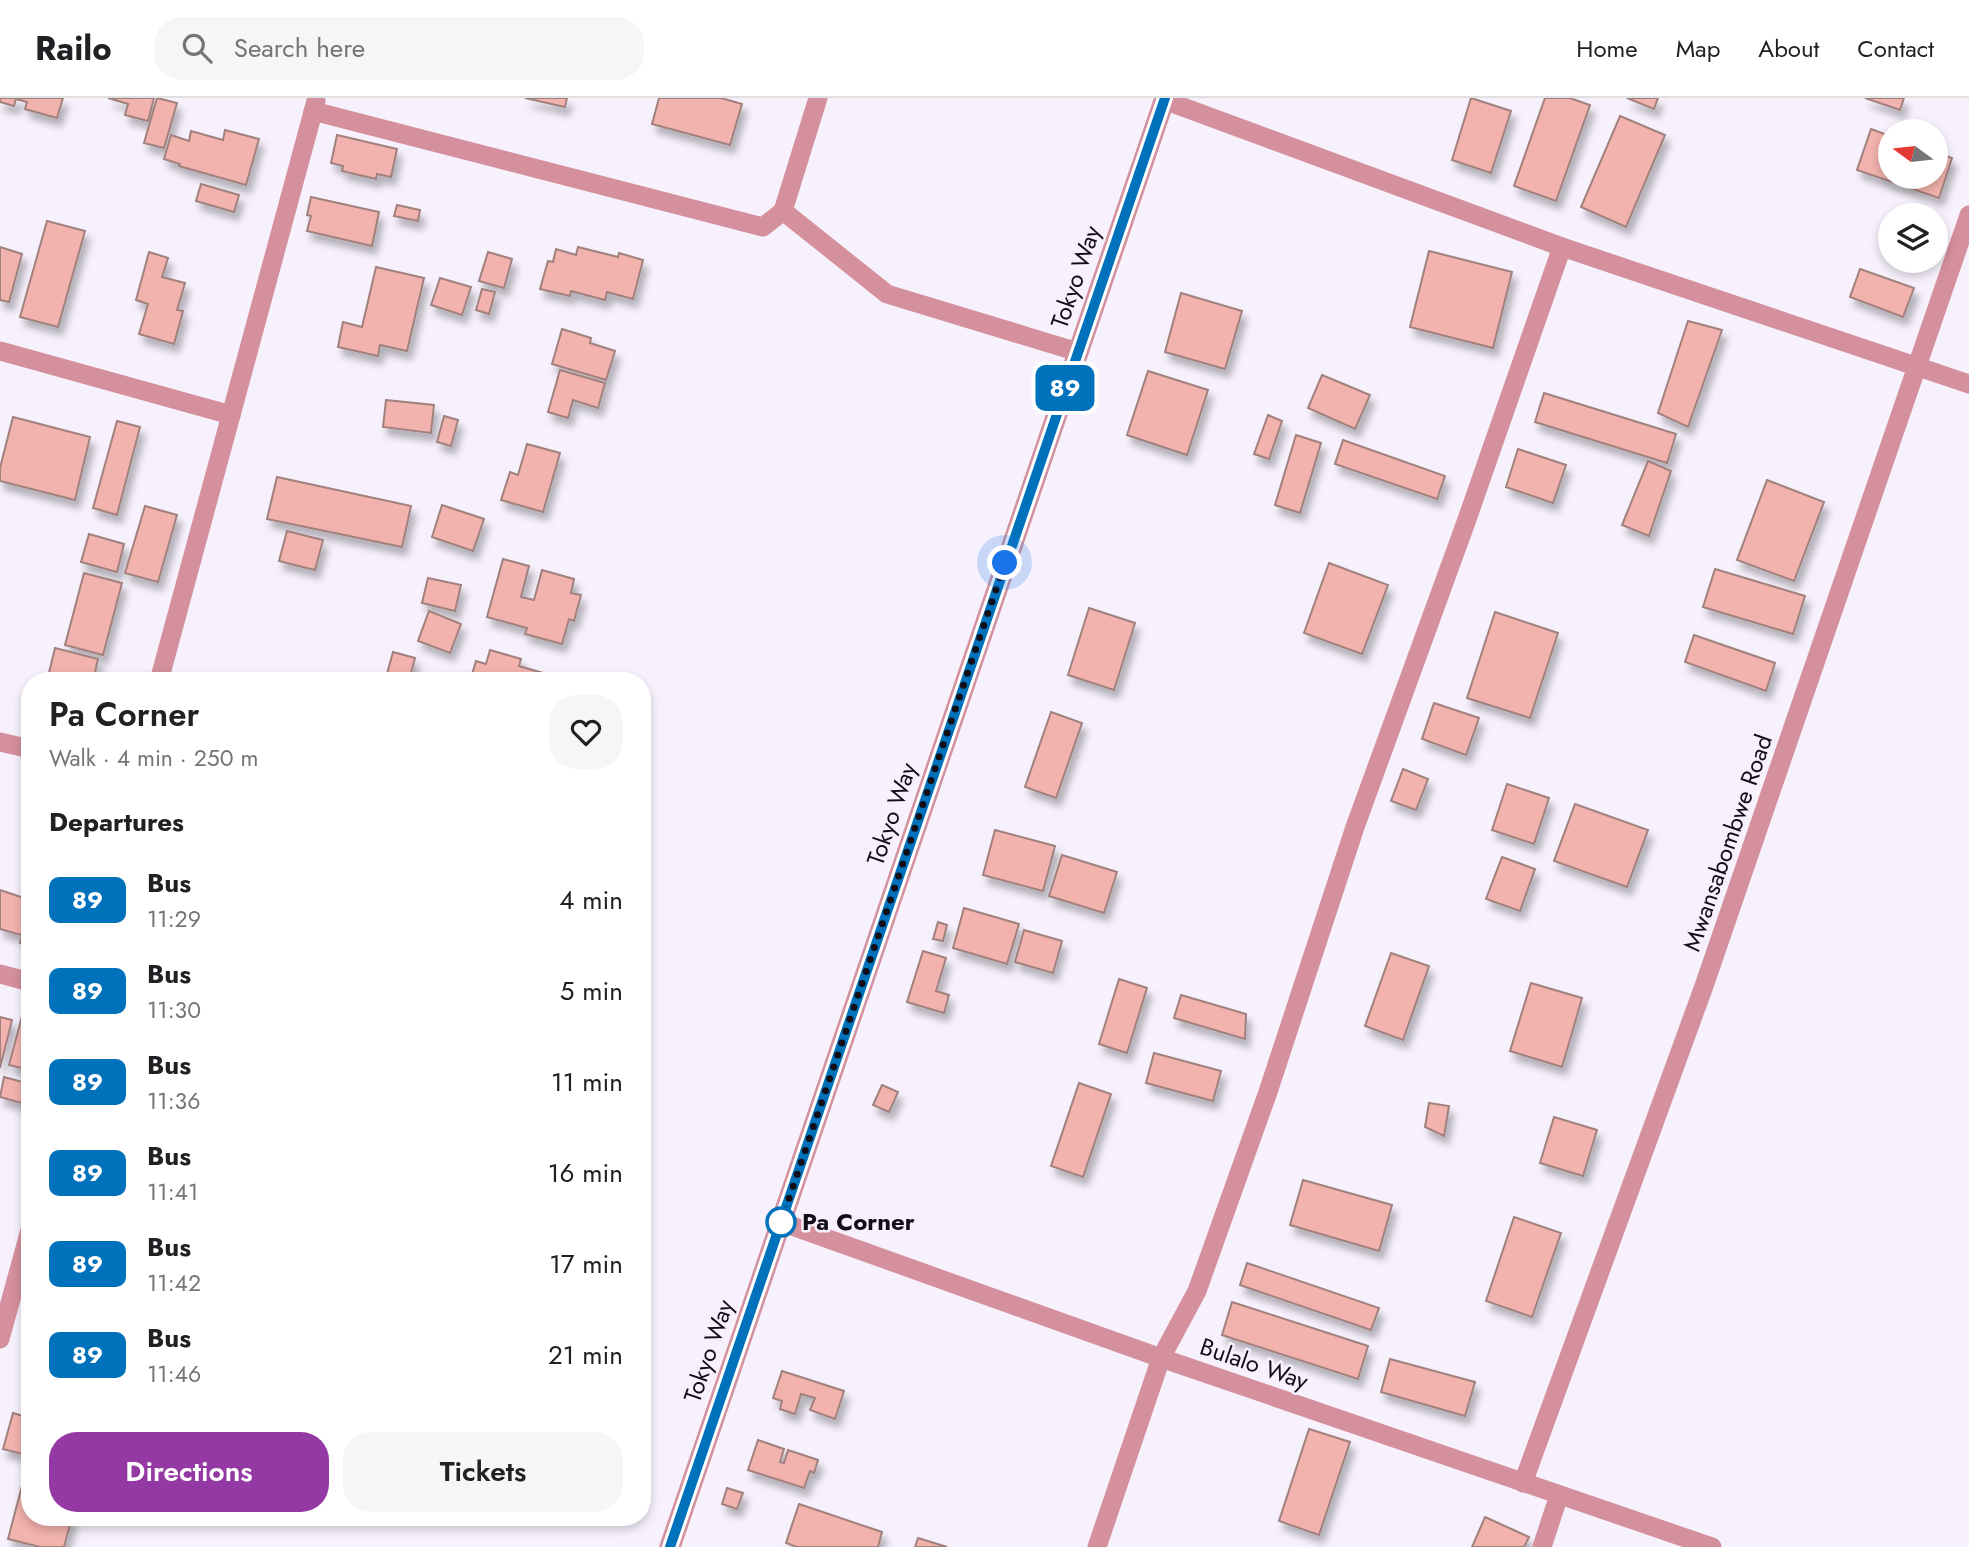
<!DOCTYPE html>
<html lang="en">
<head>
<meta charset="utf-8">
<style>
  :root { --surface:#fff; --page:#f6f6f6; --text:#202124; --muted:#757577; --line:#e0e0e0; --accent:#9439a3 }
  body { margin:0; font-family:Jost,sans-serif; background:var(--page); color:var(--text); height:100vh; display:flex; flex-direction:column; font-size:26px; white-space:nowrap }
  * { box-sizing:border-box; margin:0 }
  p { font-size:23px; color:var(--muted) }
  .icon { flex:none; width:38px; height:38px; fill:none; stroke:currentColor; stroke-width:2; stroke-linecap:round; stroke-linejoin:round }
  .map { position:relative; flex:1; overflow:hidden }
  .drawer { position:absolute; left:21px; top:574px; width:630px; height:854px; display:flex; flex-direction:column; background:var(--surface); border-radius:28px; box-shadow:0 4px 10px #0003 }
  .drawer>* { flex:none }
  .badge { padding:0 14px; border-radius:10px; font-size:24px; line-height:46px }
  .needle { width:46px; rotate:285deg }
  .controls { position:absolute; left:1878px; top:21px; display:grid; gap:14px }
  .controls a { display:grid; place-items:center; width:70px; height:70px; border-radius:50%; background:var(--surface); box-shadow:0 4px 10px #0003; font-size:35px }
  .you { position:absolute; width:35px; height:35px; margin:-18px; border:5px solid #fff; border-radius:50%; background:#1a73e8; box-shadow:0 0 0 10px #1a73e833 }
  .map>.badge { position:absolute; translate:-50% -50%; box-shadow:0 0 0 4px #fff }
  h2 { padding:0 28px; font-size:26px; line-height:63px }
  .round { display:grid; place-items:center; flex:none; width:74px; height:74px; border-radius:28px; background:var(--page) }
  .summary { display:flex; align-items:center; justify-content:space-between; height:119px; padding:0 28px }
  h1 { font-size:33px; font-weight:600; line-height:52px }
  .cta { display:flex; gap:14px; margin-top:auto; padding:14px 28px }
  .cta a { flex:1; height:80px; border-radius:28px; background:var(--accent); color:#fff; font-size:28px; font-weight:600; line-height:80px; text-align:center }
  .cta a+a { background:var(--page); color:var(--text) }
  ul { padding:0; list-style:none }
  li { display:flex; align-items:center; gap:21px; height:91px; padding:0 28px }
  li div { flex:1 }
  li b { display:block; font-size:26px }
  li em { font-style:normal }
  li .badge { min-width:77px; font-weight:700; text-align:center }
  header { display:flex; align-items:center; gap:42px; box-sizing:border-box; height:98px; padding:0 35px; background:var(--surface); border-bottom:2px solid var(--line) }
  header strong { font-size:33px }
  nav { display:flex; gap:38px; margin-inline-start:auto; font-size:24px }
  .search { width:490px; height:63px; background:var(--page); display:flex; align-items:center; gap:18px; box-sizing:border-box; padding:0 24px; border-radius:28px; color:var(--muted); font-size:26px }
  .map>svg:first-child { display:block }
  .building { fill:#f2b2ad; stroke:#a1817e; stroke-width:2; filter:url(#shadow) }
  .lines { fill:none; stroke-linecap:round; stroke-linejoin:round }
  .minor { stroke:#d4909c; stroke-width:19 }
  .tertiary { stroke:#d4909c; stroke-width:21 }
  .line-casing { stroke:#fff; stroke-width:16 }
  .line { stroke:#0072bc; stroke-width:10 }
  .walk { stroke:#120e17; stroke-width:7; stroke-dasharray:0 12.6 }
  .stop-dot { fill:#fff; stroke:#0072bc; stroke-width:3.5 }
  .labels { text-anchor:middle; stroke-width:5; stroke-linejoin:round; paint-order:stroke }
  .street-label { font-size:24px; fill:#120e17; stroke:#f6f1fc }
  .stop-label { font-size:24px; font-weight:bold; fill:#120e17; stroke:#f6f1fc; text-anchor:start }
</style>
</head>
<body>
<header>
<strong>Railo</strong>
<div class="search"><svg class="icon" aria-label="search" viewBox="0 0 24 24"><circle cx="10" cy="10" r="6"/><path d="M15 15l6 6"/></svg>Search here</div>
<nav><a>Home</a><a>Map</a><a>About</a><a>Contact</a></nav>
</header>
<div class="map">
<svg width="1969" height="1449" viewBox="0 0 1969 1449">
  <defs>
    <filter id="shadow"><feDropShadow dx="4.5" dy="8" stdDeviation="3.5" flood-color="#0004"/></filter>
  </defs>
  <rect width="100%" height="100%" fill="#f6f1fc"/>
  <!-- building -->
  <g class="building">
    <polygon points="0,0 63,0 57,20 25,11 27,4 16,1 14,8 0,4"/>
    <polygon points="108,0 154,0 148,23 125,17 128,6"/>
    <polygon points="157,0 177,5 164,50 144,45"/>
    <polygon points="525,0 567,0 565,9"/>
    <polygon points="659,0 721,0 742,6 730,47 652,26"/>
    <polygon points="1471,0 1511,13 1491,75 1452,62"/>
    <polygon points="1545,0 1570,0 1590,7 1556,103 1514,88"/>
    <polygon points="1627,0 1658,0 1654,11"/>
    <polygon points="1865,0 1904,0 1900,12"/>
    <polygon points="1620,18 1665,37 1626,129 1581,109"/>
    <polygon points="1871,31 1890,38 1890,79 1936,79 1936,54 1952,60 1939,100 1857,72"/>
    <polygon points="225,32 259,41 246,87 179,68 180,66 164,61 171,37 189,43 191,33 223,42"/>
    <polygon points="337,37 397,51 391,79 377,76 376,81 342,73 343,68 331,65"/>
    <polygon points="201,86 239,97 234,114 196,103"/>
    <polygon points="311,99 379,114 372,148 307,133 311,118 307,117"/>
    <polygon points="397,107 420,112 418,123 394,118"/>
    <polygon points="47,123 85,133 58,229 20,219"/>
    <polygon points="0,149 22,156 9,204 0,202"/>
    <polygon points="578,149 618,159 619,155 643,162 633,201 607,194 605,202 571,193 570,198 540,191 548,163 553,164 556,151 576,157"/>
    <polygon points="1429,153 1512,174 1493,250 1410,229"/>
    <polygon points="149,154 168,160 162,179 185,185 177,212 183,213 174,246 139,236 148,206 136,202"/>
    <polygon points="488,154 512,161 504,190 479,183"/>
    <polygon points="376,169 424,180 407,253 380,247 378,258 338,249 343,224 362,229"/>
    <polygon points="1860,171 1914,190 1903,219 1850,199"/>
    <polygon points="440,180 471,189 462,217 431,207"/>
    <polygon points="482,191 495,194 489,216 476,212"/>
    <polygon points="1181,195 1242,213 1225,271 1165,254"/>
    <polygon points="1688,223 1722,232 1688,329 1658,315"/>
    <polygon points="562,231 591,240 590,245 615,253 606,282 552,266"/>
    <polygon points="560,272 605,285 598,310 573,302 568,320 548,314"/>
    <polygon points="1148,273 1208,292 1187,357 1127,337"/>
    <polygon points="1322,277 1370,297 1355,331 1308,310"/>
    <polygon points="1544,295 1676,336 1667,365 1535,324"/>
    <polygon points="386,302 434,307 431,335 383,329"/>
    <polygon points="1268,317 1282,323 1269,361 1254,356"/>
    <polygon points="444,318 458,322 451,348 437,344"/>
    <polygon points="13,319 90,339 75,402 0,383 0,370"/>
    <polygon points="117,323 140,329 117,417 93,410"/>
    <polygon points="1296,337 1321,345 1300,415 1275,407"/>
    <polygon points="1343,342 1445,378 1437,401 1335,366"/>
    <polygon points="527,346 560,355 543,414 501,402 510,374 518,377"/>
    <polygon points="1518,351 1566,367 1553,405 1506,389"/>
    <polygon points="1648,363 1671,373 1649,438 1622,427"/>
    <polygon points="277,379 411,408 402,449 267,421"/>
    <polygon points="1767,382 1824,404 1794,483 1737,462"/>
    <polygon points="442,407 484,421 473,453 432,439"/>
    <polygon points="145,408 177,417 158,484 125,475"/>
    <polygon points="287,433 323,442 315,472 279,463"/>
    <polygon points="89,436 124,446 117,474 81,464"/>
    <polygon points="503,461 529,468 521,499 534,502 542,472 574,481 571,495 581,497 574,523 569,521 562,546 525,536 527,530 487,519"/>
    <polygon points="1329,465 1388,487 1362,556 1304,535"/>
    <polygon points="1715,471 1805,498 1793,536 1703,509"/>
    <polygon points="84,475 122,485 103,557 65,547"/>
    <polygon points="428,480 461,487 455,513 422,505"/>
    <polygon points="1089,510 1135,525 1114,592 1068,577"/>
    <polygon points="429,513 461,526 450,555 418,543"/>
    <polygon points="1495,514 1558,535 1530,620 1467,600"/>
    <polygon points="1694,537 1775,565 1766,593 1685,564"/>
    <polygon points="55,550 98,561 93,583 47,583"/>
    <polygon points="490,552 521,561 519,568 543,575 541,583 470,583 476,563 486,566"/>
    <polygon points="393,554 415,560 409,583 385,583"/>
    <polygon points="1434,605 1479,620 1466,657 1422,641"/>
    <polygon points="1051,614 1082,625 1056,700 1025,689"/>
    <polygon points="1403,671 1428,681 1416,712 1391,703"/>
    <polygon points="1507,686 1549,700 1534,746 1492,732"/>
    <polygon points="1575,706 1648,732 1627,789 1554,763"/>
    <polygon points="995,732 1055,748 1043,793 983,777"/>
    <polygon points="1062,757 1117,774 1104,815 1049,798"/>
    <polygon points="1502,759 1535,771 1520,813 1486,801"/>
    <polygon points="0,792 30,802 30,809 21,837 0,831"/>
    <polygon points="964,810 1019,826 1007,866 953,850"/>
    <polygon points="938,824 947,827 943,843 933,841"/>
    <polygon points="25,825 30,826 30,847 20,845"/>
    <polygon points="1024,832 1062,843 1053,875 1015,864"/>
    <polygon points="923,853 946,860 936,893 949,897 944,915 907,904"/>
    <polygon points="1391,855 1429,868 1403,942 1365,928"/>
    <polygon points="1119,881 1147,890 1127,955 1099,946"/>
    <polygon points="1531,885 1582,900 1562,969 1510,953"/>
    <polygon points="1181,897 1246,916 1245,941 1174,920"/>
    <polygon points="24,911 30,912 30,972 9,967"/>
    <polygon points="0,919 12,922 0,970"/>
    <polygon points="1154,955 1221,973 1213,1003 1146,985"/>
    <polygon points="4,979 30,986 29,1007 0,999"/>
    <polygon points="1079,985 1111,996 1083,1079 1051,1068"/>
    <polygon points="882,987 898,994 889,1014 873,1007"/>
    <polygon points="1429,1005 1449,1008 1444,1038 1425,1029"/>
    <polygon points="1554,1019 1597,1032 1583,1078 1540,1065"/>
    <polygon points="1303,1082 1392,1107 1379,1153 1290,1127"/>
    <polygon points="1514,1119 1561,1135 1532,1219 1486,1203"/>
    <polygon points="1247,1165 1379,1210 1371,1232 1240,1187"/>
    <polygon points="1232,1204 1368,1248 1358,1281 1222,1237"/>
    <polygon points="1390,1261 1475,1284 1465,1318 1381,1294"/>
    <polygon points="782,1273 844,1293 835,1321 810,1312 815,1300 801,1296 795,1316 780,1311 782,1303 773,1300"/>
    <polygon points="13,1315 30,1320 30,1358 3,1351"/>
    <polygon points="1309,1331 1350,1344 1319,1437 1279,1423"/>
    <polygon points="758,1342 784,1351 780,1364 784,1365 788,1352 818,1362 814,1375 810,1373 804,1390 748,1372"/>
    <polygon points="23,1384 30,1386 30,1419 72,1419 64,1449 40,1449 8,1441"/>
    <polygon points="727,1390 743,1395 737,1411 722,1406"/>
    <polygon points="799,1406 882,1434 878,1449 797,1449 786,1445"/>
    <polygon points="1485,1419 1529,1439 1524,1449 1472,1449"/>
    <polygon points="918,1440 947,1449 915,1449"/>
  </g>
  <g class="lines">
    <!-- minor -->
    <g class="minor">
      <polyline points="1164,2 1562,149 1969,286"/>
      <polyline points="313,13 763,129 783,113 818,0"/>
      <polyline points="783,113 887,196 1078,254"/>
      <polyline points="0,253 231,317"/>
      <polyline points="159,583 316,3"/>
      <polyline points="0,644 30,651"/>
      <polyline points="0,876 30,884"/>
      <polyline points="781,1124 1161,1260 1712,1449"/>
      <polyline points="0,1241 30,1132"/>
      <polyline points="1523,1385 1704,888 1969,117"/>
      <polyline points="1097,1449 1161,1260 1197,1193 1268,994 1355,729 1465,427 1562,149"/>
      <polyline points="1542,1449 1559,1397"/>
    </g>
    <!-- tertiary -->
    <polyline class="tertiary" points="670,1449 1165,0"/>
  </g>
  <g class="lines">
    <!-- line casing -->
    <g class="line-casing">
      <polyline id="line" points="670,1449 1165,0"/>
    </g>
    <!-- line -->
    <use href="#line" class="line"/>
    <!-- walk -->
    <polyline class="walk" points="781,1124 1005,465"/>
  </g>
  <!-- markers -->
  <circle class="stop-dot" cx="781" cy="1124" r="14"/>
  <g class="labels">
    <!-- street labels -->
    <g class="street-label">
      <text transform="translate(1076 179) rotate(-71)" y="8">Tokyo Way</text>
      <text transform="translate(892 716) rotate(-71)" y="8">Tokyo Way</text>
      <text transform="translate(1728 745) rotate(-71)" y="8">Mwansabombwe Road</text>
      <text transform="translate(709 1253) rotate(-71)" y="8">Tokyo Way</text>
      <text transform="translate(1254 1266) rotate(19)" y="8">Bulalo Way</text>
    </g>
    <!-- stop labels -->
    <g class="stop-label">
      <text x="802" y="1132">Pa Corner</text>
    </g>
  </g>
</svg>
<div class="controls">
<a><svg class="needle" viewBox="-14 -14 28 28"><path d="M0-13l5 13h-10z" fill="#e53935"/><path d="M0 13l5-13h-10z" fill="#757577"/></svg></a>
<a><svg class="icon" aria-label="layers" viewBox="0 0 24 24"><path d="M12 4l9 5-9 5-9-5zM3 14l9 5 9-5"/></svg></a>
</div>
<div class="you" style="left:1005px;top:465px"></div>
<b class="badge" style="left:1065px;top:290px;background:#0072bc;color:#fff">89</b>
<section class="drawer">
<div class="summary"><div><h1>Pa Corner</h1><p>Walk · 4 min · 250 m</p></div><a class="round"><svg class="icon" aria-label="heart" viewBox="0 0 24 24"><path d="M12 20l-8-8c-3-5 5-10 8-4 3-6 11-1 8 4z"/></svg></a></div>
<h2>Departures</h2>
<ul>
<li><span class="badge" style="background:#0072bc;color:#fff">89</span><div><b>Bus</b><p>11:29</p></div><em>4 min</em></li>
<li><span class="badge" style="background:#0072bc;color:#fff">89</span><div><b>Bus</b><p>11:30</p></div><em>5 min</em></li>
<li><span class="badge" style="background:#0072bc;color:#fff">89</span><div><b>Bus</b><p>11:36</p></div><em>11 min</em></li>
<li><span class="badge" style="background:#0072bc;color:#fff">89</span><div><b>Bus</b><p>11:41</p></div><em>16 min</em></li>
<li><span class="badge" style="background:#0072bc;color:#fff">89</span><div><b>Bus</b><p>11:42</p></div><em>17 min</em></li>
<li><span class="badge" style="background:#0072bc;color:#fff">89</span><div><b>Bus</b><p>11:46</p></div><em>21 min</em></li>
</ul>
<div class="cta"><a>Directions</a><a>Tickets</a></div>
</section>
</div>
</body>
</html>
